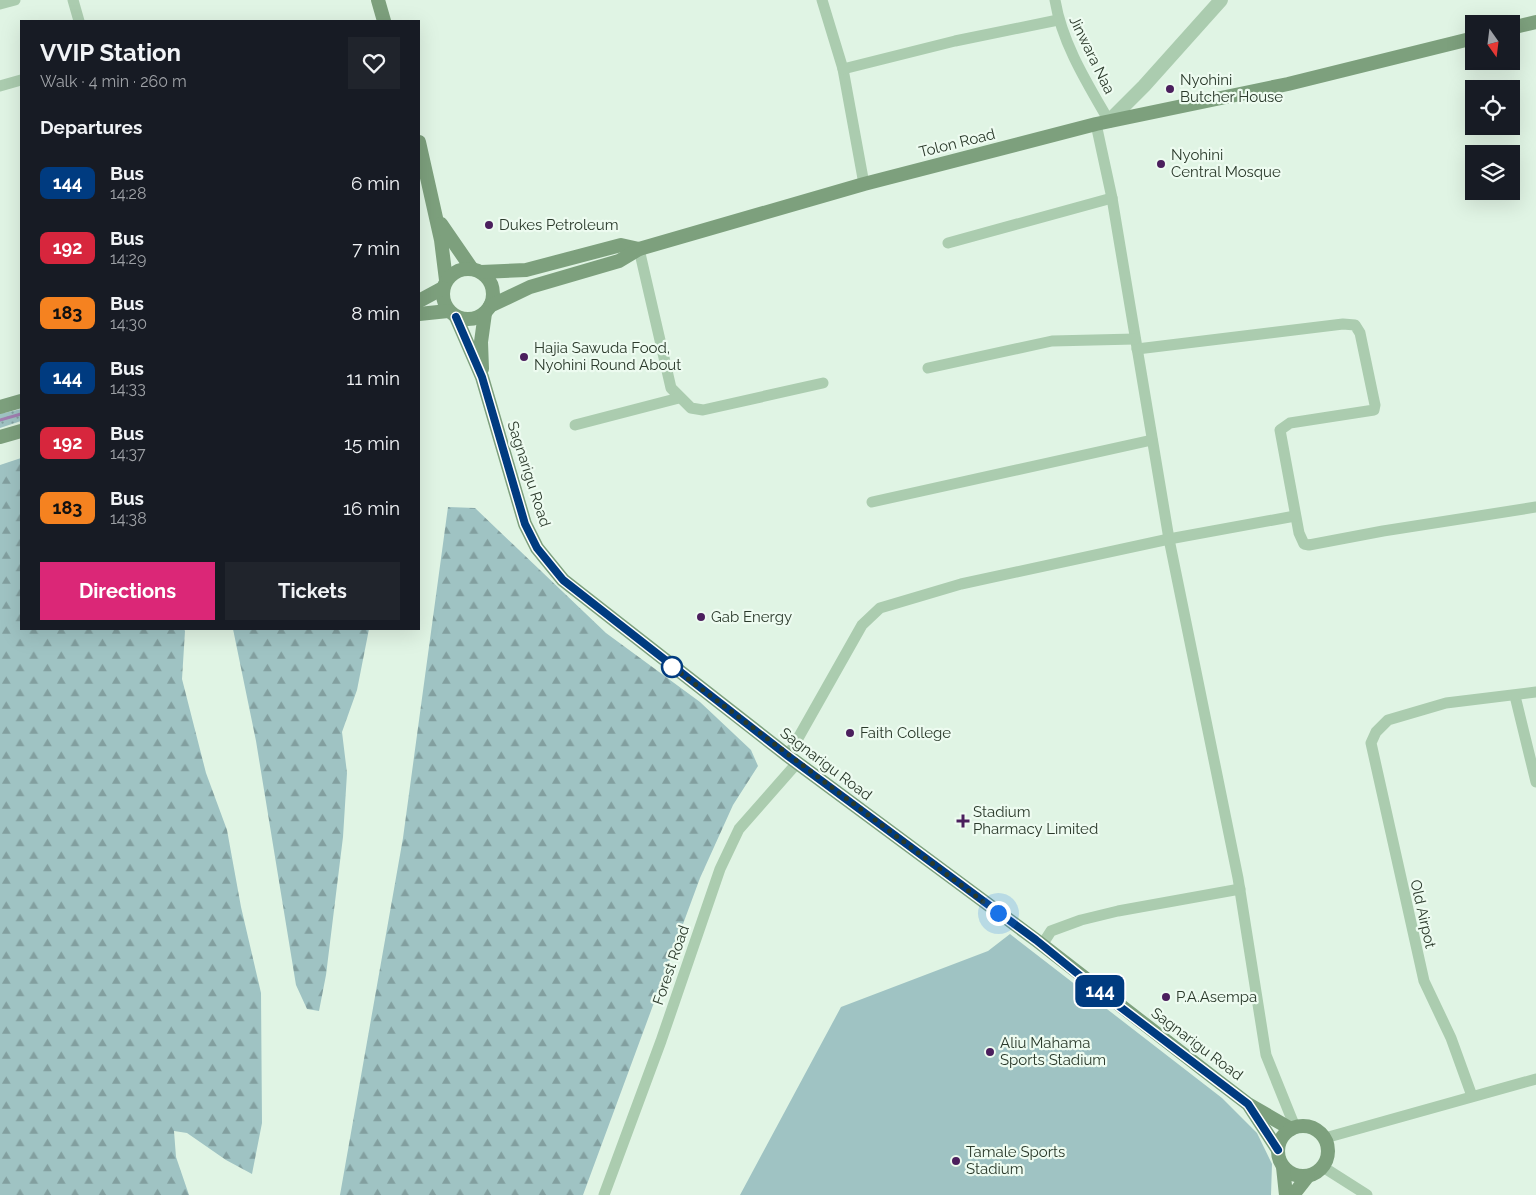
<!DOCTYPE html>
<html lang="en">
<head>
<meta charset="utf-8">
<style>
  :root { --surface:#171b24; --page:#20242c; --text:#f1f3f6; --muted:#9ea1a6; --accent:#db2777 }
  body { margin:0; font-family:Raleway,sans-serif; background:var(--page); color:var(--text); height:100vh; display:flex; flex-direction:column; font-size:19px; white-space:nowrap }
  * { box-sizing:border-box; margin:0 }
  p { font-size:16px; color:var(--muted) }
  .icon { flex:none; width:28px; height:28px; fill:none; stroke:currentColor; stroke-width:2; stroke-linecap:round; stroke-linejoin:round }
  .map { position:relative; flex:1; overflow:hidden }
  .side { position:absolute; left:20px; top:20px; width:400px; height:610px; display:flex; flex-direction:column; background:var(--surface); border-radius:0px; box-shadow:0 5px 20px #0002 }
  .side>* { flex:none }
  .badge { padding:0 10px; border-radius:8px; font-size:18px; line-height:32px }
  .needle { width:32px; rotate:166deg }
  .tools { position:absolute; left:1465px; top:15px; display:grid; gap:10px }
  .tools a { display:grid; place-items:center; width:55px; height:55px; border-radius:0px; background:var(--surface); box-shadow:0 5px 20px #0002; font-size:25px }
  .you { position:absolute; width:25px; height:25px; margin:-12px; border:4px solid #fff; border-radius:50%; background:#1a73e8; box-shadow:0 0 0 8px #1a73e833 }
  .map>.badge { position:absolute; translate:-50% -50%; box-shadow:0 0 0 2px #fff }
  h2 { padding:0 20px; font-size:19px; line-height:45px }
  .round { display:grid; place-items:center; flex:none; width:52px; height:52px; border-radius:0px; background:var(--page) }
  .overview { display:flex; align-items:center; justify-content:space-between; height:85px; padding:0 20px }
  h1 { font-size:24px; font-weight:700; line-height:38px }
  .button { display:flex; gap:10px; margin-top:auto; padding:10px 20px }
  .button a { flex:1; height:58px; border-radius:0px; background:var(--accent); color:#fff; font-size:20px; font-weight:700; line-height:58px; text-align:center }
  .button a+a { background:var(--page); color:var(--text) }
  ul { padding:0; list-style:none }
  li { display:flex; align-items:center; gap:15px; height:65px; padding:0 20px }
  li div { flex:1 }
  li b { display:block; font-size:19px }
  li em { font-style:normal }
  li .badge { min-width:55px; font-weight:700; text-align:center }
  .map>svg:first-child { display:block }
  .grass { fill:url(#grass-dots) }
  .forest { fill:url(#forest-firs) }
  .pitch { fill:#9fc3c3 }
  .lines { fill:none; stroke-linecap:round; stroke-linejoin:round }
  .stream { stroke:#a27fb1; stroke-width:3 }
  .minor { stroke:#abccaf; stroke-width:11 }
  .tertiary { stroke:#abccaf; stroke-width:14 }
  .secondary { stroke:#7da07d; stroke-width:14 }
  .line-casing { stroke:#fff; stroke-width:11 }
  .line { stroke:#003b80; stroke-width:8 }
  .walk { stroke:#2b3a2b; stroke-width:5; stroke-dasharray:0 9 }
  .poi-dot { fill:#4b1f5d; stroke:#edfbf0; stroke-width:2 }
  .stop-dot { fill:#fff; stroke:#003b80; stroke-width:2.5 }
  .labels { text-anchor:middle; stroke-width:4.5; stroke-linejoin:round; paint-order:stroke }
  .street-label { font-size:15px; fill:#2b3a2b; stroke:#edfbf0 }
  .poi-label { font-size:15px; fill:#2b3a2b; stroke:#edfbf0; text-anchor:start }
</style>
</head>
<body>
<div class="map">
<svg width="1536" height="1195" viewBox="0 0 1536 1195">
  <defs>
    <pattern id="grass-dots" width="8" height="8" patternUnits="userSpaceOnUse" patternTransform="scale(1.25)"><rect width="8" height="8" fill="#9fc3c3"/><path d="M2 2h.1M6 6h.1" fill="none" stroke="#829f9f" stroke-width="1.8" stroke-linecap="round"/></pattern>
    <pattern id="forest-firs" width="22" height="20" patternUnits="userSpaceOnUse" patternTransform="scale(1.25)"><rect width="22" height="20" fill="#9fc3c3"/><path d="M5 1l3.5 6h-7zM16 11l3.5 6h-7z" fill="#829f9f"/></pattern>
  </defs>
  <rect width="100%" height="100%" fill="#e0f4e4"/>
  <!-- grass -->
  <polygon class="grass" points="21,409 21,421 0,428 0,414"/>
  <!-- forest -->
  <g class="forest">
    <polygon points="21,458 21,629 184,629 185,631 182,679 206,773 227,830 241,907 261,993 262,1123 252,1174 226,1160 187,1133 174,1131 176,1157 189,1195 0,1195 0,465"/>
    <polygon points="448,507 475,508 606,633 700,702 751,750 758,766 733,805 700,878 583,1195 340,1195 403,838"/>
    <polygon points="233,629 369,629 357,690 342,732 347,773 343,837 326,975 319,1011 307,1009 296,985 256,741"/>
  </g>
  <!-- pitch -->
  <polygon class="pitch" points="1010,934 1222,1098 1257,1133 1272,1164 1271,1195 740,1195 841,1007 988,951"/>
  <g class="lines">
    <!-- stream -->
    <polyline class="stream" points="0,420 21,414"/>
    <!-- minor -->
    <g class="minor">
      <polyline points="73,0 79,21"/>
      <polyline points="822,0 843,69 864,184"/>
      <path d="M1055,0C1062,43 1087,83 1109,121"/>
      <polyline points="0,4 15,0"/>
      <polyline points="843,69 955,41 1058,20"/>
      <polyline points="0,86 21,80"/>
      <polyline points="1096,124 1112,198 1169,539 1238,878 1266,1055 1295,1127"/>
      <polyline points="948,243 1112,198"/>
      <polyline points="639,249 671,388 691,408 703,410 823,383"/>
      <polyline points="1137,349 1343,324 1355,325 1360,333 1375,405 1374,410 1290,423 1280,430 1299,533 1304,544 1309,545 1383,531 1536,507"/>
      <polyline points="928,368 1052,341 1135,339"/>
      <polyline points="575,425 679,398"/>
      <polyline points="872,502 1152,440"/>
      <polyline points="1515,696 1536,782"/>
      <polyline points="788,756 862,625 880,608 961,584 1169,539 1295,516"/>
      <polyline points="1042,945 1051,931 1081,920 1118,911 1240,889"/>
      <polyline points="1472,1096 1451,1038 1424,981 1371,743 1376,732 1388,720 1446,703 1536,692"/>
      <polyline points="1325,1138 1536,1079"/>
      <polyline points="1323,1167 1367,1195"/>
      <polyline points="604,1195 661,1041 720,869 739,829 797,763"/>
    </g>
    <!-- tertiary -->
    <polyline class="tertiary" points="1109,121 1144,86 1221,0"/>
    <!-- secondary -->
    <g class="secondary">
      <polyline points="378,0 384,21"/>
      <polyline points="1511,28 1536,22"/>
      <polyline points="419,142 441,240 446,280"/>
      <polyline points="441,224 472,269"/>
      <circle cx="468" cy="294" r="25"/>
      <polyline points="481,272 526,270 621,245 639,249"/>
      <polyline points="419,301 443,288"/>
      <polyline points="490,306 530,287 619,261 639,249 864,184 1096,124 1288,84 1474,38"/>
      <polyline points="419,314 448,311"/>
      <polyline points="456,317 482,377 525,524 537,548 563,580 788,756 1036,940 1214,1078 1248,1104 1291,1129"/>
      <polyline points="482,369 481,342 485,313"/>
      <polyline points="0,407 21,401"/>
      <polyline points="0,437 21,431"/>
      <polyline points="1250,1107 1278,1150"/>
      <circle cx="1303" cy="1151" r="25"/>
      <polyline points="1283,1167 1286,1195"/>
      <polyline points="1293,1195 1308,1176"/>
    </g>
  </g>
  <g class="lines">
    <!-- line casing -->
    <g class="line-casing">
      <polyline id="line" points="456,317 482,377 525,524 537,548 563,580 788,756 1036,940 1094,987 1248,1104 1278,1150"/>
    </g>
    <!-- line -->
    <use href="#line" class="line"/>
    <!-- walk -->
    <polyline class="walk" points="672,667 666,662 998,913"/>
  </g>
  <!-- markers -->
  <g class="poi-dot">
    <circle cx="1170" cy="89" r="5"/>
    <circle cx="1161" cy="164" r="5"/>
    <circle cx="489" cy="225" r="5"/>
    <circle cx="524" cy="357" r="5"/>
    <circle cx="701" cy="617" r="5"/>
    <circle cx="850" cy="733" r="5"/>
    <path d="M960.5 813.5h5v5h5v5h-5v5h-5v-5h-5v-5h5z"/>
    <circle cx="1166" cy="997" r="5"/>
    <circle cx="990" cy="1052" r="5"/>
    <circle cx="956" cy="1161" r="5"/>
  </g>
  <circle class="stop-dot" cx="672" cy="667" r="10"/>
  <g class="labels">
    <!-- street labels -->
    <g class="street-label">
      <text transform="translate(1092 55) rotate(64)" y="5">Jinwara Naa</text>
      <text transform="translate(957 143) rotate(-14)" y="5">Tolon Road</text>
      <text transform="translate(529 474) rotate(72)" y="5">Sagnarigu Road</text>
      <text transform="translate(826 764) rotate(37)" y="5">Sagnarigu Road</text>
      <text transform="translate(1423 914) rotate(77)" y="5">Old Airpot</text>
      <text transform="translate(671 965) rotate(-71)" y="5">Forest Road</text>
      <text transform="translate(1197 1044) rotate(37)" y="5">Sagnarigu Road</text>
    </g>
    <!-- poi labels -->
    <g class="poi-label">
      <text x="1180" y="85">Nyohini<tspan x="1180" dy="17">Butcher House</tspan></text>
      <text x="1171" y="160">Nyohini<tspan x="1171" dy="17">Central Mosque</tspan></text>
      <text x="499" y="230">Dukes Petroleum</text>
      <text x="534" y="353">Hajia Sawuda Food,<tspan x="534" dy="17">Nyohini Round About</tspan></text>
      <text x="711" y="622">Gab Energy</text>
      <text x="860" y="738">Faith College</text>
      <text x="973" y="817">Stadium<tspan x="973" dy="17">Pharmacy Limited</tspan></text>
      <text x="1176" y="1002">P.A.Asempa</text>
      <text x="1000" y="1048">Aliu Mahama<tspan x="1000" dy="17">Sports Stadium</tspan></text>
      <text x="966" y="1157">Tamale Sports<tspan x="966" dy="17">Stadium</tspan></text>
    </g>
  </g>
</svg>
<div class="tools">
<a><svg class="needle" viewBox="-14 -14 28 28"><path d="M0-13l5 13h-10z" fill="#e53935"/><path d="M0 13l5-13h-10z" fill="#9ea1a6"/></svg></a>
<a><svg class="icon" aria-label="locate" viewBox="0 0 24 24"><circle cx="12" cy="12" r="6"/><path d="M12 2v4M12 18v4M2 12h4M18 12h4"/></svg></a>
<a><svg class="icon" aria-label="layers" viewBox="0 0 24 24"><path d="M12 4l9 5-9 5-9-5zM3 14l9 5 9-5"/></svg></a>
</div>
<div class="you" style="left:998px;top:913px"></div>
<b class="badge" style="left:1100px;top:991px;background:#003b80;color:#fff">144</b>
<section class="side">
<div class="overview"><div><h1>VVIP Station</h1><p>Walk · 4 min · 260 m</p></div><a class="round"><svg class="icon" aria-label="heart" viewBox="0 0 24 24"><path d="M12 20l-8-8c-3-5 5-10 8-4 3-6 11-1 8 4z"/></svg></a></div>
<h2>Departures</h2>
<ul>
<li><span class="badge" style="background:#003b80;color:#fff">144</span><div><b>Bus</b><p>14:28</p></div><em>6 min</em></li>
<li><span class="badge" style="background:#d7263d;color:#fff">192</span><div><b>Bus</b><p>14:29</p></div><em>7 min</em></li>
<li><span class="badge" style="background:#f58220;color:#111">183</span><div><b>Bus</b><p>14:30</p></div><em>8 min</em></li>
<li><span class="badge" style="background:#003b80;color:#fff">144</span><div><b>Bus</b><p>14:33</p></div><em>11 min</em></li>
<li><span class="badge" style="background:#d7263d;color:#fff">192</span><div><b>Bus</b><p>14:37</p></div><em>15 min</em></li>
<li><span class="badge" style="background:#f58220;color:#111">183</span><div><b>Bus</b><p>14:38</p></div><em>16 min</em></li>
</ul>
<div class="button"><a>Directions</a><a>Tickets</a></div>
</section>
</div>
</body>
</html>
